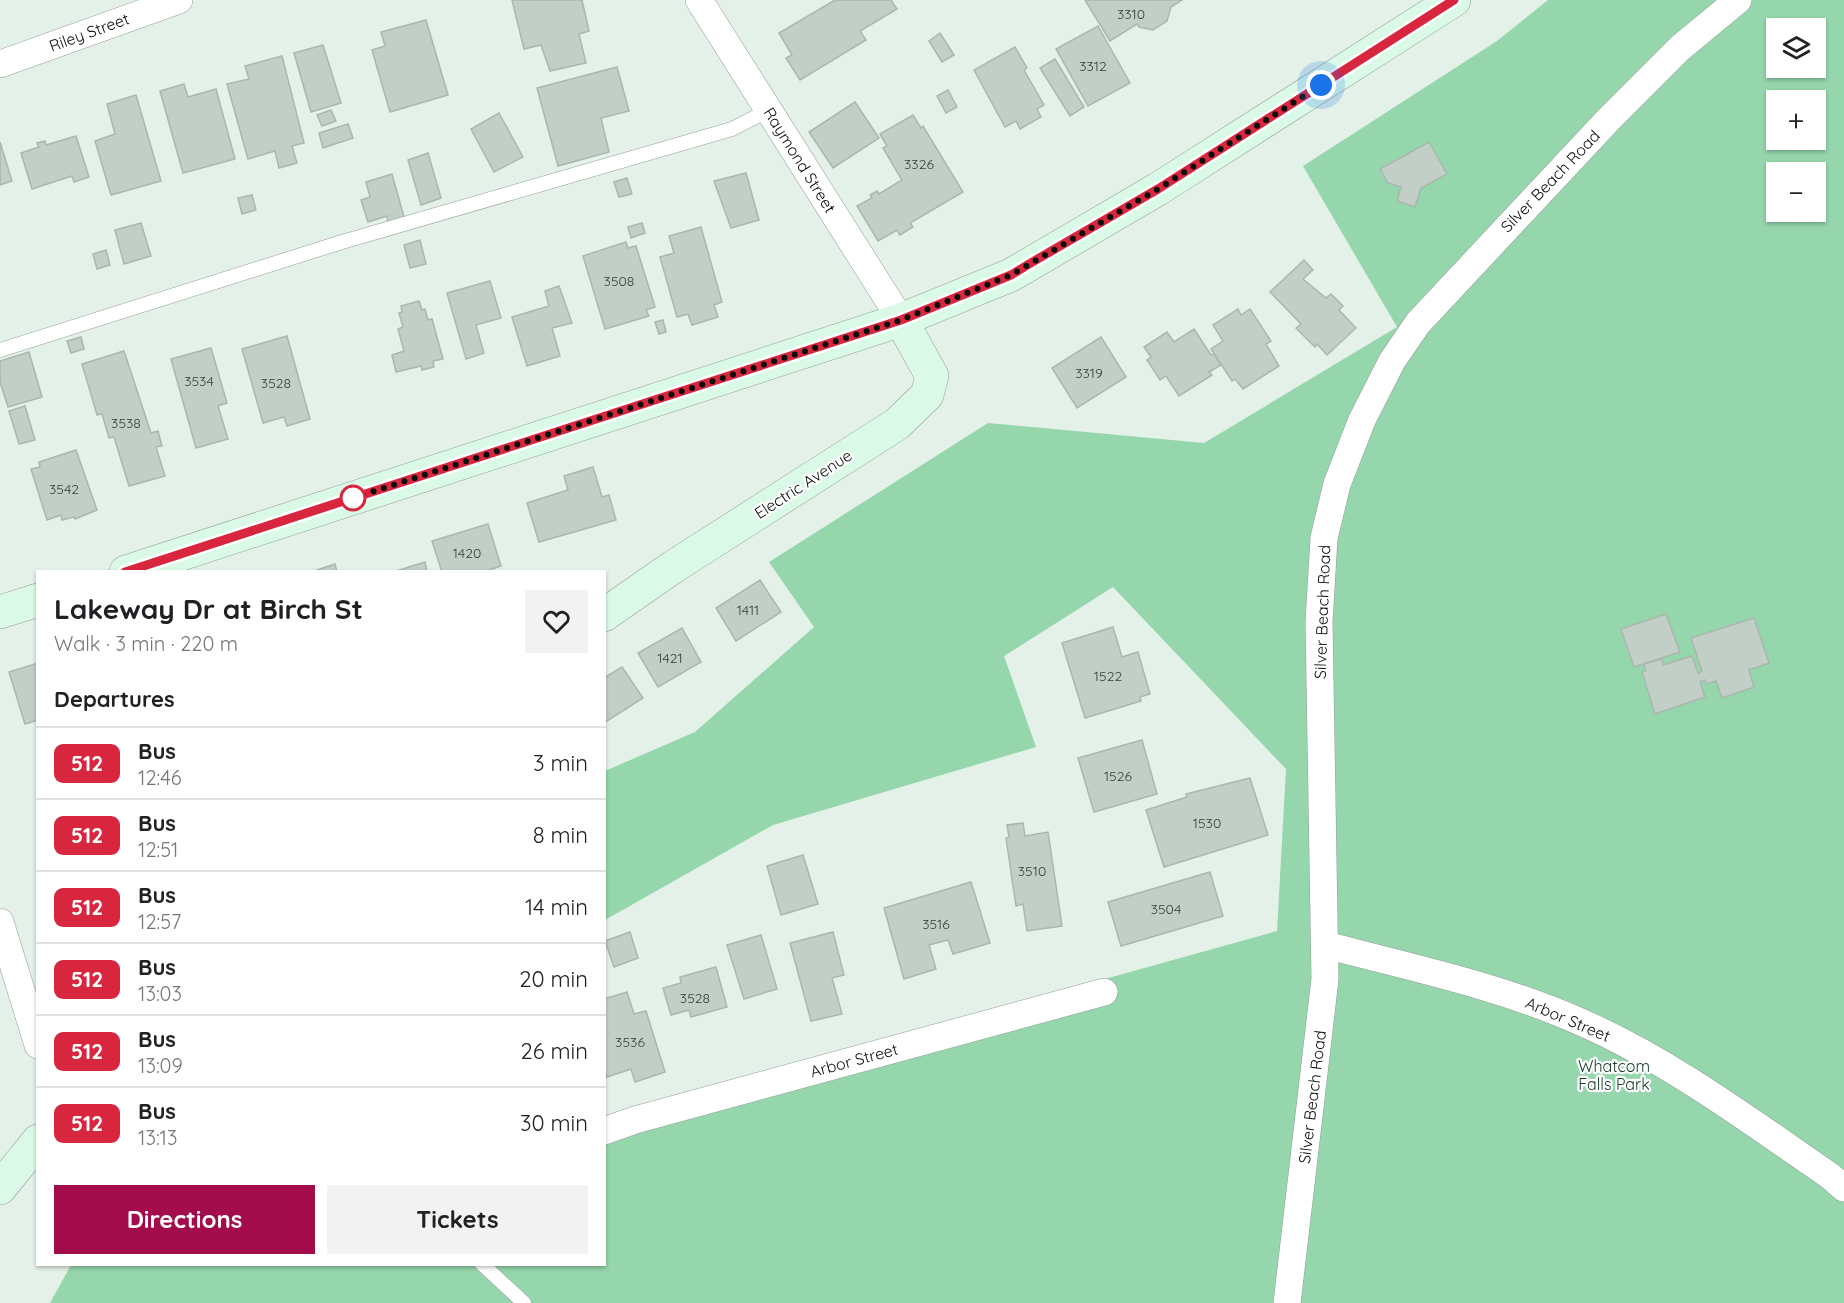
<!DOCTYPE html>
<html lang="en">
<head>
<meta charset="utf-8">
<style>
  :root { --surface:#fff; --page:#f2f2f2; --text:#202124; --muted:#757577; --line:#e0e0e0; --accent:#a30c4a }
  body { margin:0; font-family:Quicksand,sans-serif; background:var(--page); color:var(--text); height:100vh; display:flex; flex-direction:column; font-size:22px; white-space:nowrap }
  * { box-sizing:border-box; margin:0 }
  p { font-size:20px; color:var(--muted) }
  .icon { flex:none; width:33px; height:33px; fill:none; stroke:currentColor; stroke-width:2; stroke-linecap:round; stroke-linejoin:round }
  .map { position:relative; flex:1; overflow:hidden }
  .sheet { position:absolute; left:36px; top:570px; width:570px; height:696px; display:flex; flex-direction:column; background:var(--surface); border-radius:0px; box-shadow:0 2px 4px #0004 }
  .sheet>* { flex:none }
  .badge { padding:0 12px; border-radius:9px; font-size:21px; line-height:39px }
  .controls { position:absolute; left:1766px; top:18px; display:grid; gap:12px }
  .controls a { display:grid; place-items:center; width:60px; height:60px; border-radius:0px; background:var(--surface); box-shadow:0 2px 4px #0004; font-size:30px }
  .you { position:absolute; width:30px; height:30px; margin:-15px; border:4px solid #fff; border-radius:50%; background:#1a73e8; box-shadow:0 0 0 9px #1a73e833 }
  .map>.badge { position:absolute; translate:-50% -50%; box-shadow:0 0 0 3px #fff }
  h2 { padding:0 18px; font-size:22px; line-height:54px }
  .round { display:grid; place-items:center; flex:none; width:63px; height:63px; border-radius:0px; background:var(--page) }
  .headline { display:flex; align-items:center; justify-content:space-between; height:102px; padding:0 18px }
  h1 { font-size:28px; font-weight:700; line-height:45px }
  .primary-button { display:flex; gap:12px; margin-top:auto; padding:12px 18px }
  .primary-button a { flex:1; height:69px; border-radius:0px; background:var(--accent); color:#fff; font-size:24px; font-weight:700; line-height:69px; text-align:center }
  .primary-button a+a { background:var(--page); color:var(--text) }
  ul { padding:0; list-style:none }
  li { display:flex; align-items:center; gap:18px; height:72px; padding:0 18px; border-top:2px solid var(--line) }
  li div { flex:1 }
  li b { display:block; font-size:22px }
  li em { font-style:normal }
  li .badge { min-width:66px; font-weight:700; text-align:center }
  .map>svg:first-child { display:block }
  .green { fill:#95d6ac; fill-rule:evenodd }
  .building { fill:#c2cfc6; stroke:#aab7ae; stroke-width:1.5 }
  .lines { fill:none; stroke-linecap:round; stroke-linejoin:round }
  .service-casing { stroke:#939f97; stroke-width:15 }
  .minor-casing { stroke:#939f97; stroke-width:28 }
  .secondary-casing { stroke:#939f97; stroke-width:34 }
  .service { stroke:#fff; stroke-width:14 }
  .minor { stroke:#fff; stroke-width:27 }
  .secondary { stroke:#daf9e6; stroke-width:33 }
  .line-casing { stroke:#fff; stroke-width:14 }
  .line { stroke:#d7263d; stroke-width:9 }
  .walk { stroke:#0a0e0b; stroke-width:6; stroke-dasharray:0 10.8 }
  .stop-dot { fill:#fff; stroke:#d7263d; stroke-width:3 }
  .labels { text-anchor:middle; stroke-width:4.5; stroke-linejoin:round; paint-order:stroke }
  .number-label { font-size:14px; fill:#383e3a }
  .street-label { font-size:16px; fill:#0a0e0b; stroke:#fff }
  .park-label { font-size:16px; fill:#133823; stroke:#fff }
</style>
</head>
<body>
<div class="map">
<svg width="1844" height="1303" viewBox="0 0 1844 1303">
  <rect width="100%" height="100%" fill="#e4f1e8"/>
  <!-- green -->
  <path class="green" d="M1548,0H1844V1303H50L71,1265L604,1264L605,1118L1277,931L1286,769L1113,587L1004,656L1036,747L773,825L605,920V771L695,732L814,627L769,562L988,423L1204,443L1397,327L1303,166L1497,41ZM1776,28H1815V68H1776ZM1776,100H1815V140H1776ZM1776,172H1815V212H1776Z"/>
  <!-- building -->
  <g class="building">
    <polygon points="512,0 582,0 589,31 579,34 586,63 550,71 541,45 524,49"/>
    <polygon points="835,0 891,0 897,9 860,31 866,40 800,80 786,58 792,55 779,33"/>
    <polygon points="1085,0 1182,0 1171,7 1167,21 1153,30 1139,27 1137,24 1110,41"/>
    <polygon points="426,20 448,95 390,112 372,50 385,46 381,32"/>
    <polygon points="1098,26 1130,83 1088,106 1056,49"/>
    <polygon points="940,33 954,55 942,62 929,41"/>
    <polygon points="323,45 341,103 311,112 294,53"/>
    <polygon points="1015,47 1027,68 1024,70 1044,105 1037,109 1041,117 1020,129 1016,121 1005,127 974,70"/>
    <polygon points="282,56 304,143 292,146 297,163 279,168 275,151 248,159 227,84 249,79 245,66"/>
    <polygon points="1055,59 1084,107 1070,116 1040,68"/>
    <polygon points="617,67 629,111 601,118 609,152 558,166 537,88"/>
    <polygon points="184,84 188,97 216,89 235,159 183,173 160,91"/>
    <polygon points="948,90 957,107 946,113 937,96"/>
    <polygon points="136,95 161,181 111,195 95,141 115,134 107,104"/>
    <polygon points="855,102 879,138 833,168 809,132"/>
    <polygon points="331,110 336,121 322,126 317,115"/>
    <polygon points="499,113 523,157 494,172 471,129"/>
    <polygon points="913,115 921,128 923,126 963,192 910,223 913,227 900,235 897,230 878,241 857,206 872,198 870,195 877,191 879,194 902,180 883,148 887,146 880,134"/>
    <polygon points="348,124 353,138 323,148 319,133"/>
    <polygon points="76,136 89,177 74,182 72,176 32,189 21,153 39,147 37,143 45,141 46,145"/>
    <polygon points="0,142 12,181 0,185"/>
    <polygon points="1429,142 1447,174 1421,188 1415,207 1397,201 1401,187 1388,183 1380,169"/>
    <polygon points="428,153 441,198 421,205 408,160"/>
    <polygon points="746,173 759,220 731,228 714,181"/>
    <polygon points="392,174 404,217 388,222 387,216 368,222 361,200 370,197 366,182"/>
    <polygon points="627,178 632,194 619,197 614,182"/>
    <polygon points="252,195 256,210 242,214 238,198"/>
    <polygon points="141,223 151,256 124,264 115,230"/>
    <polygon points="642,223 645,233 631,238 628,227"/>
    <polygon points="701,227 722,302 714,305 718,317 692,325 688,314 677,317 660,257 674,253 669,236"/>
    <polygon points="420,240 426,264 410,268 404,245"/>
    <polygon points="626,242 628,248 636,246 655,307 646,310 649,316 605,329 583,256"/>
    <polygon points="106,250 110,265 97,269 93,254"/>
    <polygon points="1304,260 1313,270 1303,279 1326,298 1331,294 1343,306 1339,310 1356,328 1327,355 1317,344 1315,347 1296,328 1301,324 1270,292"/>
    <polygon points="490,281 501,318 476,325 484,353 466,359 447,293"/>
    <polygon points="559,286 572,323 552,328 560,356 527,366 512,317 549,306 545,291"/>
    <polygon points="419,301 422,310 425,309 428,320 432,319 443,359 433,361 434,367 422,370 421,366 396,372 392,355 404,351 398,329 403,327 399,313 402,312 401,306"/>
    <polygon points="1238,309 1241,315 1250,309 1271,341 1266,344 1279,366 1243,389 1235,379 1232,381 1211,349 1223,341 1213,325"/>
    <polygon points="663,320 666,332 659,334 655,322"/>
    <polygon points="1194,329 1211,355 1214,354 1221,365 1209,372 1212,375 1179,396 1166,376 1160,380 1147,360 1151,357 1144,347 1167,332 1174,342"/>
    <polygon points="287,336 310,419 287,426 284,417 263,423 242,349"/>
    <polygon points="81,337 84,349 71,353 67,341"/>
    <polygon points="1101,337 1126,377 1077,408 1052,368"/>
    <polygon points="211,348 227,403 218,406 228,439 196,448 171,359"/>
    <polygon points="124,351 151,433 158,431 162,446 156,447 165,476 129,486 114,437 109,438 102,414 97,415 82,364"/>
    <polygon points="29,352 42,397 8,407 0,382 0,361"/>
    <polygon points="25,406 35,440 19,444 9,411"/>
    <polygon points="76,450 97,510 75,519 74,517 62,520 61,515 47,520 31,469 40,467 39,462"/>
    <polygon points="593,467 602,497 609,495 616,520 539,542 527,503 568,490 564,476"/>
    <polygon points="488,524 501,566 483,572 442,572 432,541"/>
    <polygon points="425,562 427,572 393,572"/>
    <polygon points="335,564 337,572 311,572"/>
    <polygon points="760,580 781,612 736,641 716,608"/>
    <polygon points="1666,614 1680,652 1634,667 1621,629"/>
    <polygon points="1754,618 1769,663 1749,670 1754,687 1722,698 1716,681 1706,684 1705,680 1700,682 1705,697 1655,714 1642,672 1646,671 1644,664 1662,659 1663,665 1692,656 1698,673 1702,671 1691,638"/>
    <polygon points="1113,627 1122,657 1138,652 1150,694 1140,697 1141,701 1085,718 1062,643"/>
    <polygon points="682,628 701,662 658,687 638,653"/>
    <polygon points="38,663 38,720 25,724 9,672"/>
    <polygon points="622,667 643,698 604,723 604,678"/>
    <polygon points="1142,740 1157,794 1094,812 1078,758"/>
    <polygon points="1250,778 1268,835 1164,867 1146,810 1187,797 1186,794"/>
    <polygon points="1023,823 1025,836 1048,832 1062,926 1027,931 1023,904 1016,906 1006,838 1009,837 1007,825"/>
    <polygon points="803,855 818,904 781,915 767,866"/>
    <polygon points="1210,872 1223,916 1121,946 1108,902"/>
    <polygon points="971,882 990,943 953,954 948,940 929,945 936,969 904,979 884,908"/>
    <polygon points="630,932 638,958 614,967 605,941"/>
    <polygon points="833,932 844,975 832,978 842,1014 811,1021 790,943"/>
    <polygon points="761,935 777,989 744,999 727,945"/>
    <polygon points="716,967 727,1007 691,1017 689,1010 671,1015 663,988 681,983 680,977"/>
    <polygon points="627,992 634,1014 646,1011 665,1072 635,1082 631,1069 607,1077 604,1069 604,999"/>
  </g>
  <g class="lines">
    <!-- service casing -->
    <g class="service-casing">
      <g id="service">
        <polyline points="0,350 342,242 732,129 769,110"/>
        <polyline points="482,1264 524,1303"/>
      </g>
    </g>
    <!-- minor casing -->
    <g class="minor-casing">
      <g id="minor">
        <polyline points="699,0 901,320"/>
        <polyline points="0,64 179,0"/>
        <polyline points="0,922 38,1045"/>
        <path d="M1326,945C1412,968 1501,986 1583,1023C1671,1062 1750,1121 1830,1176L1844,1188"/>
        <polyline points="604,1131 635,1120 1104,992"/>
        <polyline points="1287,1303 1325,979 1319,622 1324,538 1337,484 1362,420 1392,361 1418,323 1608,120 1680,48 1738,0"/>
      </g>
    </g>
    <!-- secondary casing -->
    <g class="secondary-casing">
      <g id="secondary">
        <polyline points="126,572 901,320 1011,275 1158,189 1454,0"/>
        <polyline points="0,612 38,600"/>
        <polyline points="604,615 673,567 897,424 927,395 932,376 901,320"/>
        <polyline points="0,1188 38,1141"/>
      </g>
    </g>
    <!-- service -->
    <use href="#service" class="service"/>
    <!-- minor -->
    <use href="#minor" class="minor"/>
    <!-- secondary -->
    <use href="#secondary" class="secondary"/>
  </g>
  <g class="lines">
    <!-- line casing -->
    <g class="line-casing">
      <polyline id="line" points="125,572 901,320 1011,275 1029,264 1158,189 1454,0"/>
    </g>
    <!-- line -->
    <use href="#line" class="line"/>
    <!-- walk -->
    <polyline class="walk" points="353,498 901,320 1011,275 1158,189 1321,85"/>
  </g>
  <!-- markers -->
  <circle class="stop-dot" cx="353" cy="498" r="12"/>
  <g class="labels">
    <!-- number labels -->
    <g class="number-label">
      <text x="1131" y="19">3310</text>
      <text x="1093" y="71">3312</text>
      <text x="919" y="169">3326</text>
      <text x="619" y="286">3508</text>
      <text x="1089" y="378">3319</text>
      <text x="199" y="386">3534</text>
      <text x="276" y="388">3528</text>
      <text x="126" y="428">3538</text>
      <text x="64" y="494">3542</text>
      <text x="467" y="558">1420</text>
      <text x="748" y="615">1411</text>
      <text x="670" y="663">1421</text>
      <text x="1108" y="681">1522</text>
      <text x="1118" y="781">1526</text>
      <text x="1207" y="828">1530</text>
      <text x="1032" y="876">3510</text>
      <text x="1166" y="914">3504</text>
      <text x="936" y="929">3516</text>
      <text x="695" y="1003">3528</text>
      <text x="630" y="1047">3536</text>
    </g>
    <!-- street labels -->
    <g class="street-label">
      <text transform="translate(89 32) rotate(-20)" y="6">Riley Street</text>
      <text transform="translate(800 160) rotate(58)" y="6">Raymond Street</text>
      <text transform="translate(1550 181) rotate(-46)" y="6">Silver Beach Road</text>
      <text transform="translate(803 484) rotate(-33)" y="6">Electric Avenue</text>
      <text transform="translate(1322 612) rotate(-88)" y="6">Silver Beach Road</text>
      <text transform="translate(1568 1019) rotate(23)" y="6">Arbor Street</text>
      <text transform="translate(854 1060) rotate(-15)" y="6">Arbor Street</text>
      <text transform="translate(1312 1097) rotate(-83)" y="6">Silver Beach Road</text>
    </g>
    <!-- park labels -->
    <g class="park-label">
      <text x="1614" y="1072">Whatcom<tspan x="1614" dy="18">Falls Park</tspan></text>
    </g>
  </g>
</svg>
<div class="controls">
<a><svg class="icon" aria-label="layers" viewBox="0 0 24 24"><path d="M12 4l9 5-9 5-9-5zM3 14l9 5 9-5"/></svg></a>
<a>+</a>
<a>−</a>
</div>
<div class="you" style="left:1321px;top:85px"></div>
<section class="sheet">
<div class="headline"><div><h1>Lakeway Dr at Birch St</h1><p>Walk · 3 min · 220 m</p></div><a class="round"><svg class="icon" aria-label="heart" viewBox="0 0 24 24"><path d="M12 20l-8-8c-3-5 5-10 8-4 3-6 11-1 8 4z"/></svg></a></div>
<h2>Departures</h2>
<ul>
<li><span class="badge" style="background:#d7263d;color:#fff">512</span><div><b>Bus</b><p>12:46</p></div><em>3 min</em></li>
<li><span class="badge" style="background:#d7263d;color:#fff">512</span><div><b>Bus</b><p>12:51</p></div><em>8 min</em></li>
<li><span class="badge" style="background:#d7263d;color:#fff">512</span><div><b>Bus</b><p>12:57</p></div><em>14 min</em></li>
<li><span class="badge" style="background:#d7263d;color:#fff">512</span><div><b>Bus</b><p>13:03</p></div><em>20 min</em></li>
<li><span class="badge" style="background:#d7263d;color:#fff">512</span><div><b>Bus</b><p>13:09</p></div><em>26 min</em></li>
<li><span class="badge" style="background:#d7263d;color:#fff">512</span><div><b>Bus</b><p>13:13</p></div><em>30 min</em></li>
</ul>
<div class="primary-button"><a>Directions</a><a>Tickets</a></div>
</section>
</div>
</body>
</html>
